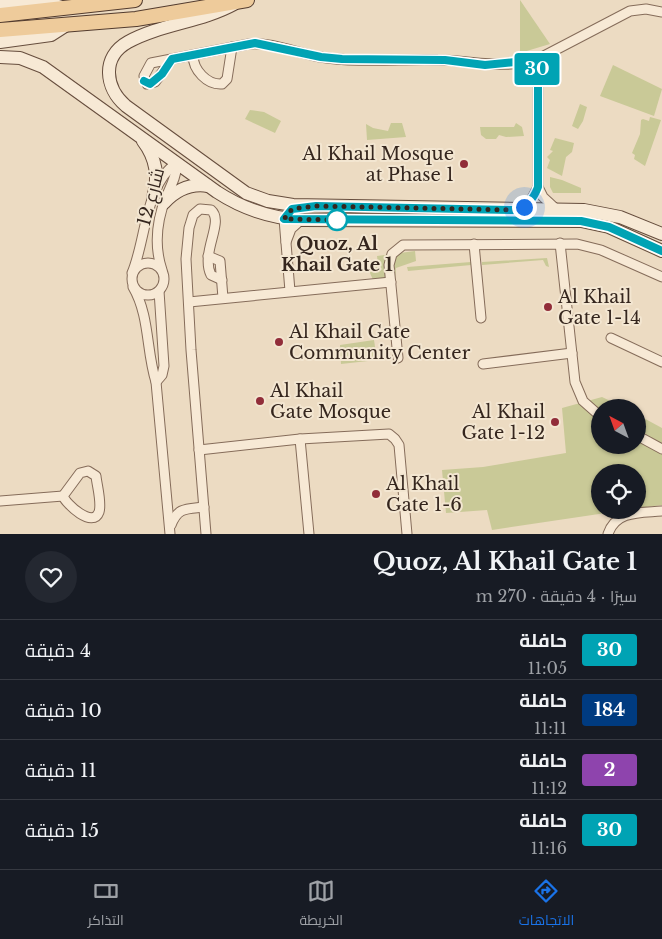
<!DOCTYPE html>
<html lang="ar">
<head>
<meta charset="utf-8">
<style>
  :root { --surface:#171b24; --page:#242831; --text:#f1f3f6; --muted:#9ea1a6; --line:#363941; --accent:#1a73e8 }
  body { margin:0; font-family:"Libre Baskerville",Cairo,serif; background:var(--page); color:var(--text); direction:rtl; height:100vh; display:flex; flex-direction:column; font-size:19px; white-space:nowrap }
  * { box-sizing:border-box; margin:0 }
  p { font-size:16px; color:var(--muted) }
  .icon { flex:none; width:28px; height:28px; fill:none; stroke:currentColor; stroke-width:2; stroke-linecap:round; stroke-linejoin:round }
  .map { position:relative; height:534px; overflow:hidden; direction:ltr }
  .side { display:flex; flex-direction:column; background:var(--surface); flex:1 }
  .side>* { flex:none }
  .badge { padding:0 10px; border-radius:4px; font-size:18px; line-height:32px }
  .needle { width:32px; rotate:319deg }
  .fabs { position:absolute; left:591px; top:399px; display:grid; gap:10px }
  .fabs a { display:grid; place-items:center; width:55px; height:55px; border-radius:50%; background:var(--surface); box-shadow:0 1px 4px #0004; font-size:25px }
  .you { position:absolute; width:25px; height:25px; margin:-12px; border:4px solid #fff; border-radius:50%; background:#1a73e8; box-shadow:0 0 0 8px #1a73e833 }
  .map>.badge { position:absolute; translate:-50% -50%; box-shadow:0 0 0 2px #fff }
  .round { display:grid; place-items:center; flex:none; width:52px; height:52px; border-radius:26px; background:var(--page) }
  .headline { display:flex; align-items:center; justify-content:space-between; height:85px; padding:0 25px }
  h1 { font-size:24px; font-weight:700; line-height:38px }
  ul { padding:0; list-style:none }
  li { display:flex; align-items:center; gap:15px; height:60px; padding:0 25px; border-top:1px solid var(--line) }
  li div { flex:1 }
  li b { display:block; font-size:19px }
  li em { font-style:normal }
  li .badge { min-width:55px; font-weight:700; text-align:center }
  .dock { display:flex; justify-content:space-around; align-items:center; height:70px; border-top:1px solid var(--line); background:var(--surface); font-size:14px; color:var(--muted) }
  .dock a { display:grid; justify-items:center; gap:2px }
  .dock .on { color:var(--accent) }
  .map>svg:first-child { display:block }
  .green { fill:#c9c997 }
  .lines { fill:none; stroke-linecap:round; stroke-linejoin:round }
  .street-casing { stroke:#856c5a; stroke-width:11 }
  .secondary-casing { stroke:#664d3d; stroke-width:14 }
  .primary-casing { stroke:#523b2e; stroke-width:16 }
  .street { stroke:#f7e9d5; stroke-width:9 }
  .secondary { stroke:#f7e9d5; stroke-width:12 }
  .primary { stroke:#eecb9b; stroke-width:14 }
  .line-casing { stroke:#fff; stroke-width:11 }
  .line { stroke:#00a3b4; stroke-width:8 }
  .walk { stroke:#35261e; stroke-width:5; stroke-dasharray:0 9 }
  .poi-dot { fill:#912d39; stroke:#f3e6d1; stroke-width:2 }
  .stop-dot { fill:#fff; stroke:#00a3b4; stroke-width:2.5 }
  .labels { text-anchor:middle; stroke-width:4; stroke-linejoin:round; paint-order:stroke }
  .poi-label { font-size:18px; fill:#35261e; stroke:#f3e6d1; text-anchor:start }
  .street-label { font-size:18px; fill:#35261e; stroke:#f3e6d1 }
  .stop-label { font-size:18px; font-weight:bold; fill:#35261e; stroke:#f3e6d1 }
</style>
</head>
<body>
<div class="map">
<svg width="662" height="534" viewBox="0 0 662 534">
  <rect width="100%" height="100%" fill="#ecdbc2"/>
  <!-- green -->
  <g class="green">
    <polygon points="520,0 550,44 520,53"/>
    <polygon points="613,65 662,89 654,116 600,96"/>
    <polygon points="580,104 587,107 583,121 578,129 580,130 572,126"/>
    <polygon points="250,110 264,112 281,121 275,133 245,119"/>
    <polygon points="650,117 661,120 645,166 634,159 635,155 632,153 640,134 641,120 643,119 649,121"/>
    <polygon points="391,123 402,123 406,137 367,140 366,124 373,128 388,131"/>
    <polygon points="516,123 522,127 524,136 506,137 499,135 496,139 486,139 481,135 480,127 514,127"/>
    <polygon points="555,138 574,143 572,152 566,157 562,176 547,168 550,160 547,157 553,151 550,150"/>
    <polygon points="550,177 562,180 581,188 581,193 553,193 550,187"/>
    <polygon points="415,251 416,261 396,268 395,280 374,282 370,273 372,265 378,265 377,256"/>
    <polygon points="547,258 549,267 546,266 543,260 482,265 482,262"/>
    <polygon points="471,262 471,265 408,271 407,267"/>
    <polygon points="374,340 377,360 341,364 340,345"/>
    <polygon points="602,397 623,407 600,408 600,445 638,445 638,415 662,428 662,505 638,508 638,472 600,472 600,510 626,510 492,530 487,510 446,513 442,470 483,467 566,453 562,408"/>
  </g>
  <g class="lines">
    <!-- street casing -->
    <g class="street-casing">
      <g id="street">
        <path d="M193,55C193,70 207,85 222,84L227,79L232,47"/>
        <path d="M172,59L155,82L147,84L144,76L151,63L249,44C273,42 296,53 320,57C358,63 399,59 438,60C472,60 507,71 540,58L630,11L646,9L662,12"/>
        <polyline points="538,187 543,197 556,209"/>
        <polyline points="519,209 531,200 538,187 538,75 534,60"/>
        <polyline points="284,219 290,291"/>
        <polyline points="286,242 291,229 301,220"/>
        <polyline points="560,243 575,382 583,401 600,416"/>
        <polyline points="474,244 481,318"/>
        <polyline points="208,256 220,261 223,298"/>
        <circle cx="148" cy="279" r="16"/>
        <path d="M162,270C154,246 157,220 166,197C171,186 177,175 177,163"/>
        <path d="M132,273C146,241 145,183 177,163"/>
        <path d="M133,287C150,316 146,351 156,382L170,534"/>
        <polyline points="189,302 391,282"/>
        <polyline points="611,338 662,362"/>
        <polyline points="398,358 389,265 392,254 403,245 577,244 601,250 662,277"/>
        <polyline points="483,364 572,353"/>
        <polyline points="156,382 162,375 164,366 159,291"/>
        <polyline points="638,436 662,449"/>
        <polyline points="300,439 309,534"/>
        <polyline points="199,450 300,439 389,434 395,439 399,445 407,534"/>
        <path d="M88,471L96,476C97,486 102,503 99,512C93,529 66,504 63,496L80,473Z"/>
        <polyline points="0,501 63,496"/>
        <path d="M171,525C178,507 186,509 204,507"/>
        <path d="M206,534L191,350L186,259L189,228L193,215L200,209L211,210C225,222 200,252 211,275L222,280"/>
        <path d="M608,534C616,510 641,513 662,511"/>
      </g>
    </g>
    <!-- secondary casing -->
    <g class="secondary-casing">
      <g id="secondary">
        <polyline points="0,3 39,1 66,8"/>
        <path d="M234,4C201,22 161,24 128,42C101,57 105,88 126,106L246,193L268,201L293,205L584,210L620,217L662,234"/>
        <polyline points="0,42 51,35 65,26"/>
        <path d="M0,57L20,58L43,67L217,192C243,209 270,218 301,220L581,221L609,227L662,251"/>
        <path d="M143,141C156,158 159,178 153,198"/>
        <path d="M164,203C176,190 190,183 208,186"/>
      </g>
    </g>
    <!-- primary casing -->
    <g class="primary-casing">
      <g id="primary">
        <polyline points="0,15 135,0"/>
        <polyline points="0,30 136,19 247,0"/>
      </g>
    </g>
    <!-- street -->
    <use href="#street" class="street"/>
    <!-- secondary -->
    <use href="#secondary" class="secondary"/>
    <!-- primary -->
    <use href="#primary" class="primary"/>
  </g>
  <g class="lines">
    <!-- line casing -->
    <g class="line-casing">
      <path id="line" d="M144,81L150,84L162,74L172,59L255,43L321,57L342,59L445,60L485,65L534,60L538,75V187C534,198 526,209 514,210L316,206L292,209L284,219L581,221L609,227L662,251"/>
    </g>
    <!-- line -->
    <use href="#line" class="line"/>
    <!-- walk -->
    <polyline class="walk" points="337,220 341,220 284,219 292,209 316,206 514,210 524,207"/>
  </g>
  <!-- markers -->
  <g class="poi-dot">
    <circle cx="464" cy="164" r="5"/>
    <circle cx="548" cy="307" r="5"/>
    <circle cx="279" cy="342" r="5"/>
    <circle cx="260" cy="401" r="5"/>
    <circle cx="555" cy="422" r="5"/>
    <circle cx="376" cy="494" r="5"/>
  </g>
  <circle class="stop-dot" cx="337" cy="220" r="10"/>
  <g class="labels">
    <!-- poi labels -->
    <g class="poi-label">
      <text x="454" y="160" text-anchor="end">Al Khail Mosque<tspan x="454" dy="21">at Phase 1</tspan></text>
      <text x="558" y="303">Al Khail<tspan x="558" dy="21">Gate 1-14</tspan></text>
      <text x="289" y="338">Al Khail Gate<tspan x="289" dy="21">Community Center</tspan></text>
      <text x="270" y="397">Al Khail<tspan x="270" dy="21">Gate Mosque</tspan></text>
      <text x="545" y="418" text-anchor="end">Al Khail<tspan x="545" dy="21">Gate 1-12</tspan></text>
      <text x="386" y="490">Al Khail<tspan x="386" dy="21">Gate 1-6</tspan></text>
    </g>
    <!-- street labels -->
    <g class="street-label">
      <text transform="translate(151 197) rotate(-75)" y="6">شارع 12</text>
    </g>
    <!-- stop labels -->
    <g class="stop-label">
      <text x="337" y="250">Quoz, Al<tspan x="337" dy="21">Khail Gate 1</tspan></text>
    </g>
  </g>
</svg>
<div class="fabs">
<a><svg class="needle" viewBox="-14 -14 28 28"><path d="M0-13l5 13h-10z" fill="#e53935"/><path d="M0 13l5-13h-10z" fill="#9ea1a6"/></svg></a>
<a><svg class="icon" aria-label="locate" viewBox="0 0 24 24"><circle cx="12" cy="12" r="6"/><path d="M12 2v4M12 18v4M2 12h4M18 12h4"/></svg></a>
</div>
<div class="you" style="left:524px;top:207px"></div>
<b class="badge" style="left:537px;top:69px;background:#00a3b4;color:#fff">30</b>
</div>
<section class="side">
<div class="headline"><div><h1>Quoz, Al Khail Gate 1</h1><p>سيرًا · 4 دقيقة · 270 m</p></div><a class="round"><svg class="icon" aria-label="heart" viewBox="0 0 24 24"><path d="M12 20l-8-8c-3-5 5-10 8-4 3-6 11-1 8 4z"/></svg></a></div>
<ul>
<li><span class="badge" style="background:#00a3b4;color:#fff">30</span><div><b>حافلة</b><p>11:05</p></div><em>4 دقيقة</em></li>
<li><span class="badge" style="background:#003b80;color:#fff">184</span><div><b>حافلة</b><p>11:11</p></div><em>10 دقيقة</em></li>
<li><span class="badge" style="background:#8e44ad;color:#fff">2</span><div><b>حافلة</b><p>11:12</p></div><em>11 دقيقة</em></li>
<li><span class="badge" style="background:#00a3b4;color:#fff">30</span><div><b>حافلة</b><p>11:16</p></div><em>15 دقيقة</em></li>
</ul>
</section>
<nav class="dock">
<a class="on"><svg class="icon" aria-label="directions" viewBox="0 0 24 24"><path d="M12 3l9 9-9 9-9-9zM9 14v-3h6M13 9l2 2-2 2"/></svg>الاتجاهات</a>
<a><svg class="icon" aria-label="map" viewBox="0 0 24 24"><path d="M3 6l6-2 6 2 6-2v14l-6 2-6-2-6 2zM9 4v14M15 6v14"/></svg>الخريطة</a>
<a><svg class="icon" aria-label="tickets" viewBox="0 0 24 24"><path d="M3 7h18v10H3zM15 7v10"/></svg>التذاكر</a>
</nav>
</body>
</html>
